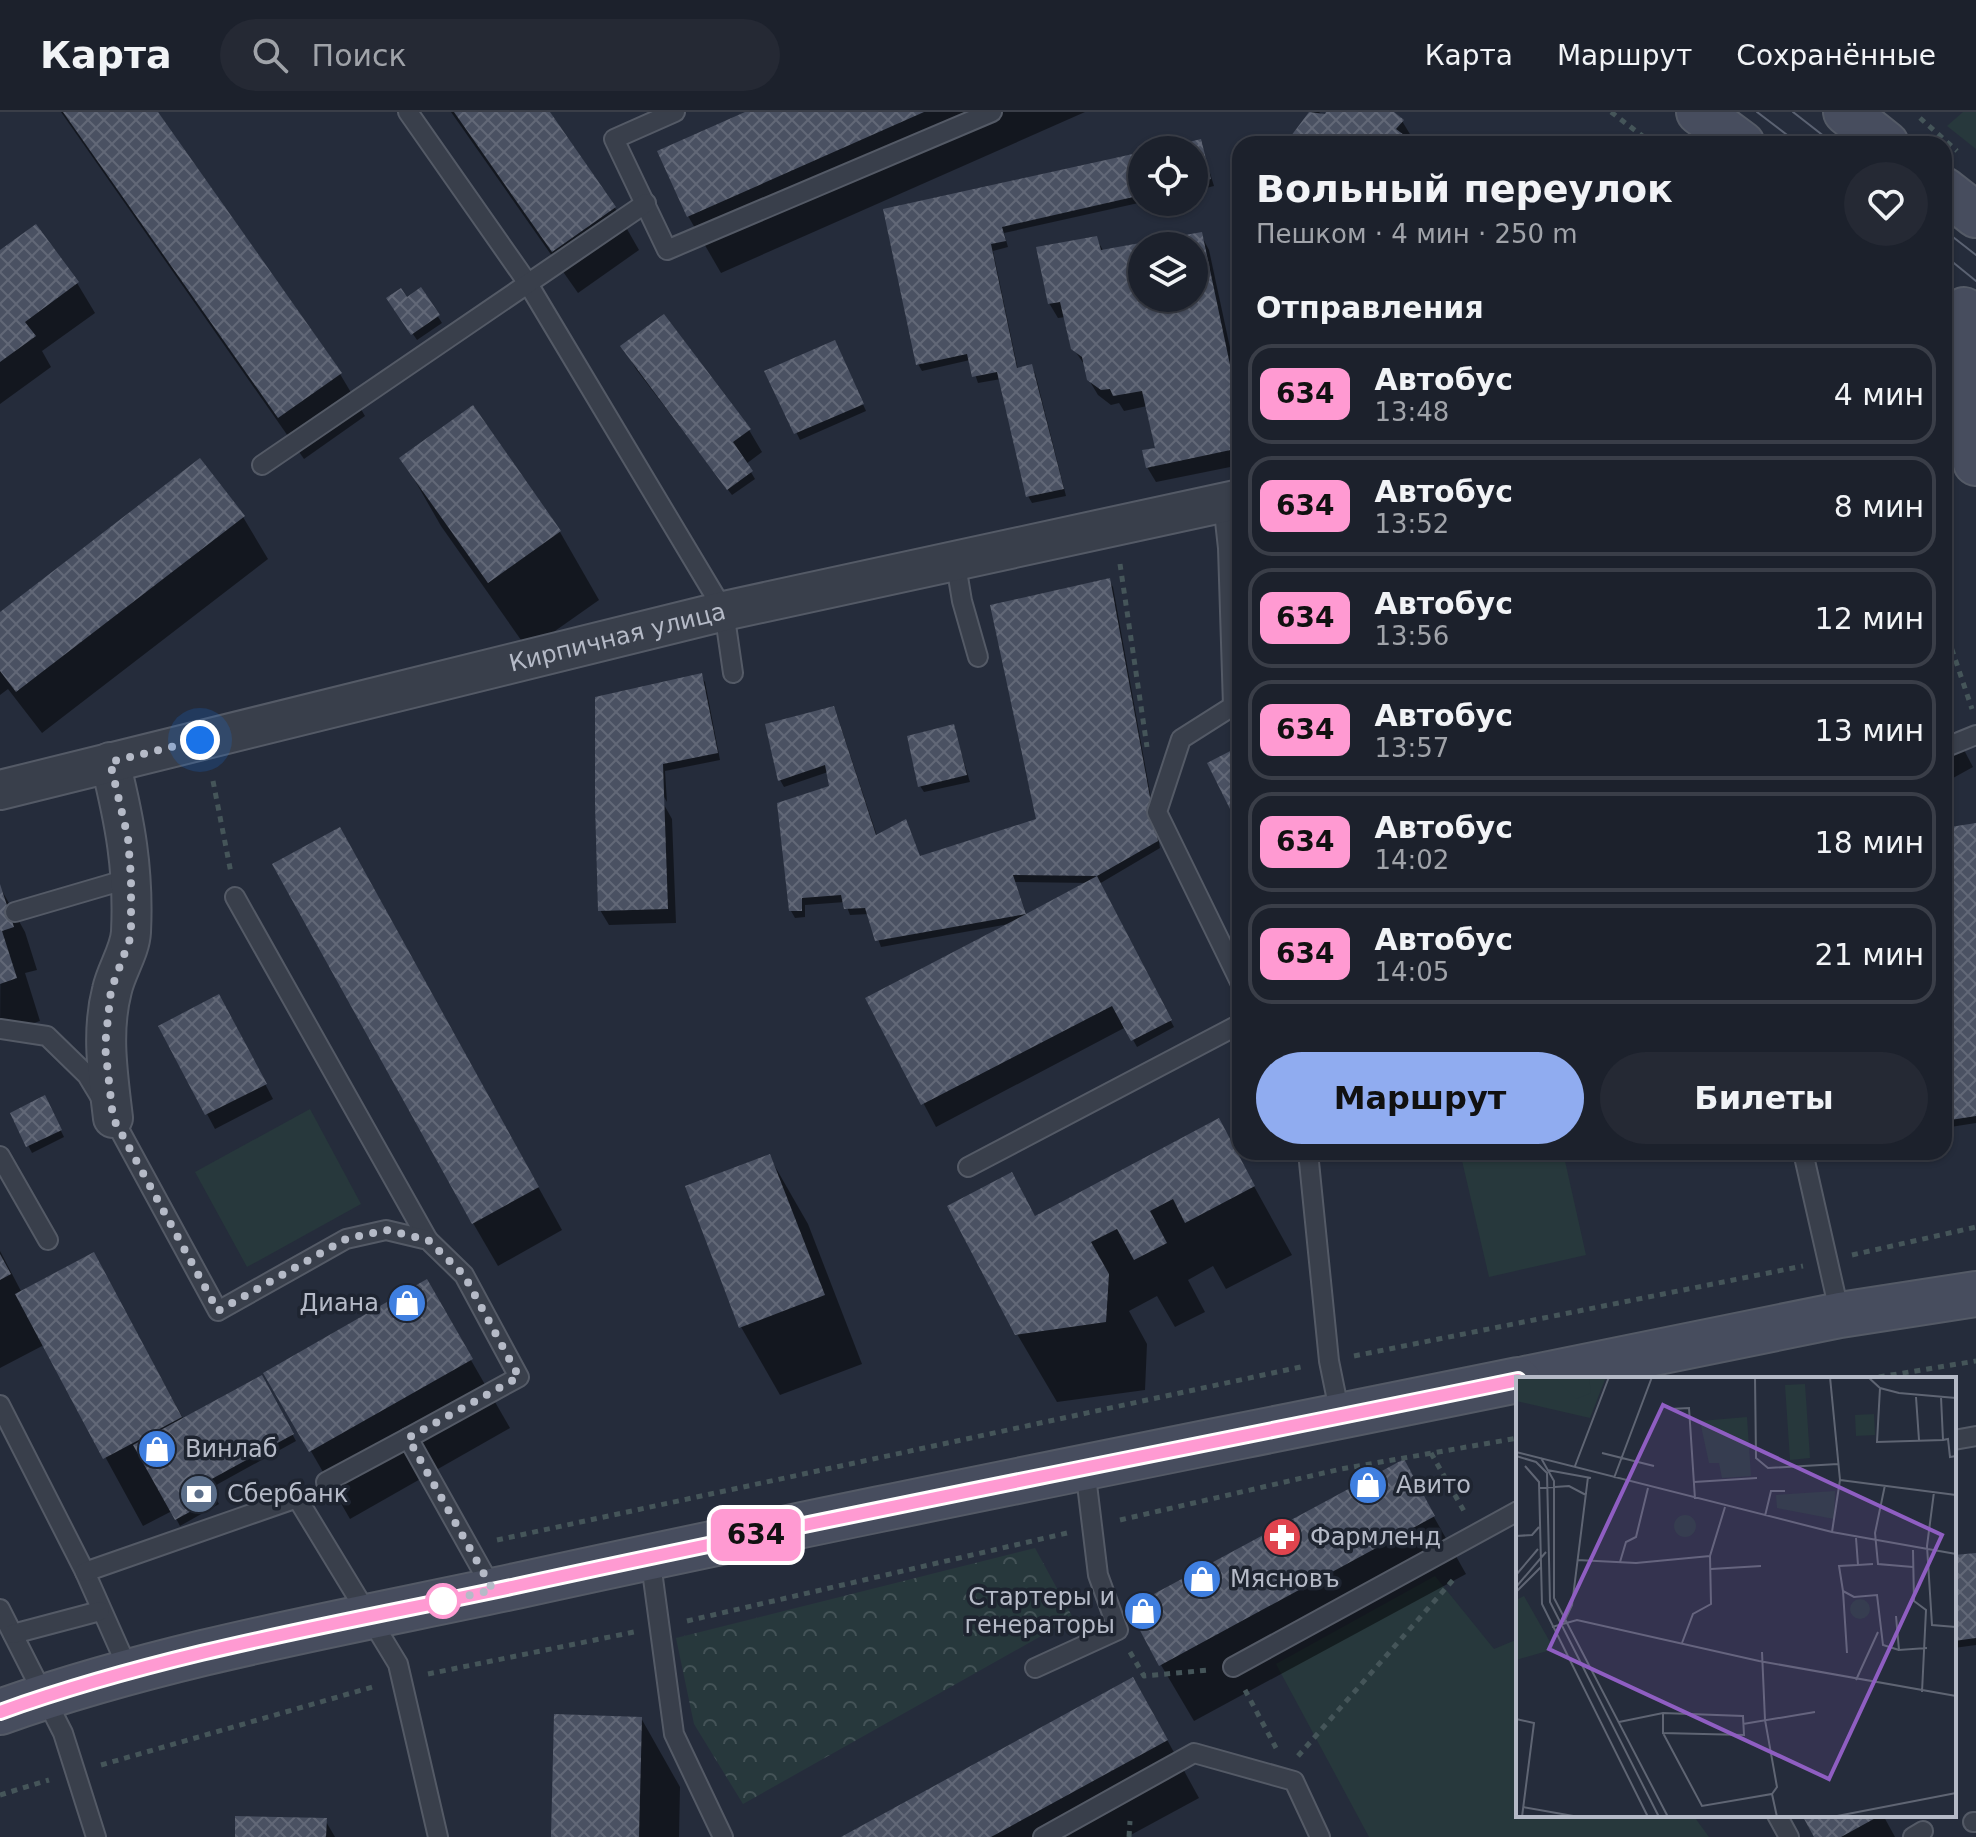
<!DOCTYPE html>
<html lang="ru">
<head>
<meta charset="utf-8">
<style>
  :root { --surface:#1c212c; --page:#252934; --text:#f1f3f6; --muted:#a0a3a9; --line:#3a3e48; --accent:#90acf0 }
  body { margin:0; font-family:"DejaVu Sans",sans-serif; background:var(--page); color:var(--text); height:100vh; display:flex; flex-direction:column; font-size:30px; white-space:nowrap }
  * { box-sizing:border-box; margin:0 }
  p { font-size:26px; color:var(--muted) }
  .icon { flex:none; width:44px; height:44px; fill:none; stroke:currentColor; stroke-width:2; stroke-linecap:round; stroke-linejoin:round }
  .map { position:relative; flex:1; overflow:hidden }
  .sheet { position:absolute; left:1232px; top:24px; width:720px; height:1024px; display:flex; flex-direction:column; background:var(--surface); border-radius:24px; box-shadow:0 2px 6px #0004,0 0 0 2px var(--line) }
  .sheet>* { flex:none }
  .badge { padding:0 16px; border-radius:12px; font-size:28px; line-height:52px }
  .fabs { position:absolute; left:1128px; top:24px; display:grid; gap:16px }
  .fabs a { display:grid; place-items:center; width:80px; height:80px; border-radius:50%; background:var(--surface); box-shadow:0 2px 6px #0004,0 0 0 2px var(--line); font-size:40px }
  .you { position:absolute; width:40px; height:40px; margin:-20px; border:6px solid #fff; border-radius:50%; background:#1a73e8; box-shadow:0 0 0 12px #1a73e833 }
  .map>.badge { position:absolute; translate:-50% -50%; box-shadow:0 0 0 4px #fff }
  h2 { padding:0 24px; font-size:30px; line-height:72px }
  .round { display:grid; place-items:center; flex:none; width:84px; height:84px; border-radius:42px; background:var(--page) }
  .headline { display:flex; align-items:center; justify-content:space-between; height:136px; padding:0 24px }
  h1 { font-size:38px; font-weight:800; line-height:60px }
  .action { display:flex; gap:16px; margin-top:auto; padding:16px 24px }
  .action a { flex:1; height:92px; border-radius:48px; background:var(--accent); color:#111; font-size:32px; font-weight:800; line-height:92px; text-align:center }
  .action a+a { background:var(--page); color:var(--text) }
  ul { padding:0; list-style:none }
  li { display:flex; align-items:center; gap:24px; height:100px; margin:0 16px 12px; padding:0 8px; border:4px solid var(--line); border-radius:24px }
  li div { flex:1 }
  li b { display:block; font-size:30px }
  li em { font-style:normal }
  li .badge { min-width:88px; font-weight:700; text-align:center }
  header { display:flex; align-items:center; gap:48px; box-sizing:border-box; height:112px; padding:0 40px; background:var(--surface); border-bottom:2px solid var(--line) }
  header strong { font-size:38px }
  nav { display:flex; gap:44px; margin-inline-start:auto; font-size:28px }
  .search { width:560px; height:72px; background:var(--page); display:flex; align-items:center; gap:20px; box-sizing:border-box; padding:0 28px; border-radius:44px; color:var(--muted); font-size:30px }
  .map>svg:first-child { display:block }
  .green { fill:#27383c }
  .forest { fill:url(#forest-crowns) }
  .shadow { fill:#0007; fill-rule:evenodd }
  .building { fill:url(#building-cross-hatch); fill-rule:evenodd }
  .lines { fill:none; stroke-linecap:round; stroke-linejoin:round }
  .service-casing { stroke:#545a66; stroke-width:22 }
  .minor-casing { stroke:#545a66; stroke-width:42 }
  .secondary-casing { stroke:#545a66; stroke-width:48 }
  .path { stroke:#455559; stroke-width:5; stroke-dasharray:6 6; stroke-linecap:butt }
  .service { stroke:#393f4b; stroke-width:18 }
  .minor { stroke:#393f4b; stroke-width:38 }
  .secondary { stroke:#474d5e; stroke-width:44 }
  .tram { stroke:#5b6272; stroke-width:2 }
  .line-casing { stroke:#fff; stroke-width:18 }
  .line { stroke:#ff9ad2; stroke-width:12 }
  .walk { stroke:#b5bac7; stroke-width:8; stroke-dasharray:0 14.4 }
  .stop-dot { fill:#fff; stroke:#ff9ad2; stroke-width:4 }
  .labels { text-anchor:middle; stroke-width:7; stroke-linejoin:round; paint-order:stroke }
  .street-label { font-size:24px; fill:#b5bac7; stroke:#1e2430 }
  .poi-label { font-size:24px; fill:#b5bac7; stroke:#1e2430; text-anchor:start }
  .inset-road { fill:none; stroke:#5f6573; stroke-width:2 }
  .view { fill:#8f5ec2; fill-opacity:0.15; stroke:#8f5ec2; stroke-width:4 }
  .inset-edge { fill:none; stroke:#b5bac7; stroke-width:4 }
</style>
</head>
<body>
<header>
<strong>Карта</strong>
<div class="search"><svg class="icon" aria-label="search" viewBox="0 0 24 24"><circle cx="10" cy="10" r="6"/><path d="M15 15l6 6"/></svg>Поиск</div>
<nav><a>Карта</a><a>Маршрут</a><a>Сохранённые</a></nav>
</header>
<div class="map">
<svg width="1976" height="1725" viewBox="0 0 1976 1725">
  <defs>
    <pattern id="forest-crowns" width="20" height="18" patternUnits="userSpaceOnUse" patternTransform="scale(2)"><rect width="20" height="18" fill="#27383c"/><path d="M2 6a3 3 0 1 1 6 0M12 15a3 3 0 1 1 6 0" fill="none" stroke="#445357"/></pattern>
    <pattern id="building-cross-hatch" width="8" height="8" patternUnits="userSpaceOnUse" patternTransform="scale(2)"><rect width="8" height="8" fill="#4a5162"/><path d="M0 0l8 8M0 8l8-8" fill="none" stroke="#626877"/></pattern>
  </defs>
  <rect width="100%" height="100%" fill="#252c3b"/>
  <!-- green -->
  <g class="green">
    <polygon points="1963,0 1976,0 1976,37 1947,14"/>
    <polygon points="310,997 361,1092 247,1155 195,1060"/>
    <polygon points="1460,1040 1563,1040 1586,1143 1489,1165"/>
    <polygon points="1435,1464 1494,1537 1518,1527 1518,1703 1693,1703 1709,1725 1369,1725 1276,1552"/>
  </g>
  <!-- forest -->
  <polygon class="forest" points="1035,1436 1073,1506 743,1692 694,1612 676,1526"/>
  <!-- shadow -->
  <g class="shadow">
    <polygon points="61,0 156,0 340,262 365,304 304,347"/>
    <polygon points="451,0 547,0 615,96 639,138 578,181"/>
    <polygon points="750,0 1085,0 721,161 688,104"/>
    <polygon points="1312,0 1319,0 1325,5 1329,0 1391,0 1402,9 1416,32 1287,32"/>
    <polygon points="1200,29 1214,74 1194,79 1194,38 1159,38"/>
    <polygon points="1142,42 1143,90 1004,121 1008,135 993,139 1018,258 1031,254 1035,261 1066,384 1032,391 1028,384 1001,267 978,271 970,248 922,259 918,252 885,99"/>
    <path d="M1201,123L1209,138L1240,282V353L1156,370L1147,355L1158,338L1147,294L1124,299L1119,291L1111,293L1098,283L1089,268L1086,255L1073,236L1066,205L1058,206L1049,191L1096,126L1104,140ZM1142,134H1194V186H1142Z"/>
    <polygon points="0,140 77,171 95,201 42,239 51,255 0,292"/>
    <polygon points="421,178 442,211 417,228 393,193 407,188"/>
    <polygon points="623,235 749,318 762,340 746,352 755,367 732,383 636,257"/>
    <polygon points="838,237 866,299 800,328 767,260"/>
    <polygon points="472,296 560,420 599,488 528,538 441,414 402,346"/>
    <polygon points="243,405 268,447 42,621 8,577 0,583 0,502"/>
    <path d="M1109,468L1113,475L1160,736L1099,772L1174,915L1137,935L1126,915L936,1015L868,887L1009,812L881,835L869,802L850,803L845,790L805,793V805L795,806L791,799L831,675L828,660L784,675L780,668L837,603L877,724L920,746L1038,708ZM1015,770L1090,771L1027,804Z"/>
    <polygon points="701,564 705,570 720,648 665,659 667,690 661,680 658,682 672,707 676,811 609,813 600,798"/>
    <polygon points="1944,600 1973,655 1944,671"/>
    <polygon points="953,614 970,670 924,680 920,674"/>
    <polygon points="1976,713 1976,1011 1944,1016 1944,718"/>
    <polygon points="364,760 562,1118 498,1154 473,1111"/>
    <polygon points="1,777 25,820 37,858 25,861 40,909 0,922"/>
    <polygon points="227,899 273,987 215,1017 207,1002"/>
    <polygon points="48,993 64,1025 32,1041 12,1002"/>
    <polygon points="1218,1009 1292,1143 1226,1177 1213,1154 1188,1168 1205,1200 1175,1215 1157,1184 1129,1199 1147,1232 1145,1278 1057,1290 1017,1222 1011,1063 1036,1106"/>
    <polygon points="769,1044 808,1112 862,1252 780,1283 741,1215"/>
    <polygon points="0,1139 22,1181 93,1143 184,1308 261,1265 296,1329 218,1372 211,1378 219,1392 180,1414 172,1399 143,1414 44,1233 0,1256"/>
    <polygon points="426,1170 510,1316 350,1407 266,1261"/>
    <polygon points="1403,1350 1466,1462 1194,1609 1161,1553"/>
    <polygon points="1976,1443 1976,1533 1954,1536 1954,1445"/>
    <polygon points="641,1606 680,1675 679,1725 553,1725"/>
    <polygon points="1165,1624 1199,1686 1127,1725 845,1725"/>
    <polygon points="1804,1703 1883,1703 1895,1725 1816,1725"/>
    <polygon points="325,1708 335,1725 237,1725"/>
  </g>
  <!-- building -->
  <g class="building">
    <polygon points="63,0 158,0 342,261 278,306"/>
    <polygon points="454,0 550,0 616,95 552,140"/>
    <polygon points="745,0 924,0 687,105 657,39"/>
    <polygon points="1309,0 1325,2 1326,0 1394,0 1404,8 1396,17 1416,32 1285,32"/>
    <polygon points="1201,27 1211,67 1194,71 1194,38 1157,38"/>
    <polygon points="1142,40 1142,83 1002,115 1006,129 991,132 1017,256 1032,252 1064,377 1026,385 997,260 972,265 967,242 916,253 883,97"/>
    <polygon points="36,112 79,170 25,210 36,224 0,250 0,138"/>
    <path d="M1202,120L1240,300V336L1146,356L1142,338L1155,336L1142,279L1113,284L1110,277L1101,278L1087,268L1082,245L1071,237L1060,190L1048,192L1036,135L1097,124L1101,138ZM1142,134H1194V186H1142Z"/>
    <polygon points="421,175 440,203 411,223 386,186 401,176 407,185"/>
    <polygon points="664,202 751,317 733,330 753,359 727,378 620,234"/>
    <polygon points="835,228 864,292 794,322 764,259"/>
    <polygon points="473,293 561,419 488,471 399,346"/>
    <polygon points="200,346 245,404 16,580 0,559 0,500"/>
    <polygon points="1110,466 1158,729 1097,764 1013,763 1026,802 1097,764 1172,908 1131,929 1112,894 921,993 865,886 1026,802 875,829 865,796 844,797 841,783 802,786 802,799 789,799 777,691 829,674 825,653 778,669 765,612 834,594 876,723 906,707 920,744 1036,707 990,493"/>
    <polygon points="702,561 718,641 663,652 668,797 598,799 595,692 595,585"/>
    <polygon points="954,612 967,663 918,675 907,624"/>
    <polygon points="1240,634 1240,717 1207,651"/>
    <polygon points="1976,711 1976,1004 1944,1009 1944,716"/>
    <polygon points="340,715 539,1075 472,1112 272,752"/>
    <polygon points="0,772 14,815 2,819 17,866 0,872"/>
    <polygon points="219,882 267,972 205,1003 158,914"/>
    <polygon points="45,983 62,1018 26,1035 10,1001"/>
    <polygon points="1219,1006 1255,1074 1185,1111 1173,1087 1150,1099 1167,1131 1134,1148 1117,1117 1091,1130 1109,1162 1106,1210 1015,1223 947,1094 1012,1060 1035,1104"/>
    <polygon points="770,1042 825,1183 739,1216 685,1074"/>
    <polygon points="94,1140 182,1305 103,1347 15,1182"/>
    <polygon points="0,1142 11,1162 0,1168"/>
    <polygon points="427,1167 473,1247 309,1340 263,1261"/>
    <polygon points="262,1263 294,1322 208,1369 217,1385 175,1408 133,1333"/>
    <polygon points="1404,1347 1435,1404 1159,1554 1128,1496"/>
    <polygon points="1976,1441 1976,1526 1954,1529 1954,1443"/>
    <polygon points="1133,1565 1168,1628 991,1725 841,1725"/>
    <polygon points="554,1602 642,1605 639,1725 551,1725"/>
    <polygon points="1802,1703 1881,1703 1841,1725 1814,1725"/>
    <polygon points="235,1704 327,1706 326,1725 235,1725"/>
  </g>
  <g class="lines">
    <!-- service casing -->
    <g class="service-casing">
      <g id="service">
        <polyline points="408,0 527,170 724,499 733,561"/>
        <polyline points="675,0 614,27 667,138 992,0"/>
        <polyline points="262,353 646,91"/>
        <polyline points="1223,391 1228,436 1233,594 1181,627 1157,700 1240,870"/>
        <polyline points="955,447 962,489 978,545"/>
        <polyline points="1944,636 1976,623"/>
        <polyline points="235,785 428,1128"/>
        <polyline points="15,800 131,766"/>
        <polyline points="0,917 47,924 87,963 113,1006 218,1199 346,1127 386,1118 428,1128 464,1163 519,1265 408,1326"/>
        <polyline points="1308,1040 1329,1249 1340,1303"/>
        <polyline points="1803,1040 1840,1203"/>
        <polyline points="0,1044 48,1128"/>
        <polyline points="968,1055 1240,912"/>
        <polyline points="0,1293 85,1460 129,1559"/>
        <polyline points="1954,1328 1976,1324"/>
        <polyline points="326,1370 408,1326 493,1478"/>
        <polyline points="650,1444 674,1622 723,1725"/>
        <polyline points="85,1460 297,1386 398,1552 438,1725"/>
        <polyline points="0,1497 63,1621 96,1725"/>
        <polyline points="13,1522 100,1499"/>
        <polyline points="1233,1555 1518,1399"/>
        <polyline points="1035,1556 1118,1518 1098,1463 1085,1356"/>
        <polyline points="1777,1703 1789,1725"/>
        <polyline points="1973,1710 1976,1710"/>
        <polyline points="1043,1725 1194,1641 1294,1669 1320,1725"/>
        <polyline points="1913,1725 1923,1719"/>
      </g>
    </g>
    <!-- minor casing -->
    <g class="minor-casing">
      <g id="minor">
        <path d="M110,650C125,710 134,758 131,820C130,839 116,859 112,878C101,920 108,963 113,1006"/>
        <path id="s1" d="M0,678L724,499L1240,387"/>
      </g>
    </g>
    <!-- secondary casing -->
    <g class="secondary-casing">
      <g id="secondary">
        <polyline points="1699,0 1742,32"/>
        <polyline points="1846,0 1886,32"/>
        <polyline points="1944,78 1976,103"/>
        <polyline points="1964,198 1956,276 1963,313 1976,351"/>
        <polyline points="1525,1267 1840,1203 1976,1182"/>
        <path d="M0,1600C167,1541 343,1511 516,1474C849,1401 1184,1336 1518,1268"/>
      </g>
    </g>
    <!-- path -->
    <g class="path">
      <polyline points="1611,0 1653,32"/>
      <polyline points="1920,6 1957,39"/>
      <polyline points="1120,452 1147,635"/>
      <polyline points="1944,514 1972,597"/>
      <polyline points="213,669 231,761"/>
      <polyline points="1852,1143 1976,1115"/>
      <polyline points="1354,1244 1803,1154"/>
      <polyline points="1867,1267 1976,1249"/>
      <polyline points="1431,1341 1464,1399"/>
      <polyline points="1120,1408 1341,1357 1518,1326"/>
      <polyline points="497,1428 1305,1254"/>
      <polyline points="687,1509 1067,1421"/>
      <polyline points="1130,1540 1144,1564 1209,1558"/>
      <polyline points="428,1562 634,1520"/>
      <polyline points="1245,1578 1276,1636"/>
      <polyline points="1298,1644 1453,1468"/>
      <polyline points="101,1653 376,1574"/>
      <polyline points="0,1683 49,1668"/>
      <polyline points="1129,1725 1130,1709"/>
    </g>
    <!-- service -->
    <use href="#service" class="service"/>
    <!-- minor -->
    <use href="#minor" class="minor"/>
    <!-- secondary -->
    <use href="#secondary" class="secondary"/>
    <!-- tram -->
    <g class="tram">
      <polyline points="1757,0 1799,32"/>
      <polyline points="1793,0 1834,32"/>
      <polyline points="1944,118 1976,143"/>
      <polyline points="1944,143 1976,169"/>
    </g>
  </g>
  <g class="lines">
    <!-- line casing -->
    <g class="line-casing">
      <path id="line" d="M0,1600C167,1540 343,1511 516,1474C849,1401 1184,1337 1518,1268"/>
    </g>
    <!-- line -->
    <use href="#line" class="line"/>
    <!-- walk -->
    <polyline class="walk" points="200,628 110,650 128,726 131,766 131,824 111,878 105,934 113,1006 218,1199 346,1127 386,1118 428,1128 464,1163 519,1265 408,1326 493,1478 443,1489"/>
  </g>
  <!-- icons -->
  <defs>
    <g id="shop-disc" transform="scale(2)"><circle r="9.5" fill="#3f7fe0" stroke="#1e2430"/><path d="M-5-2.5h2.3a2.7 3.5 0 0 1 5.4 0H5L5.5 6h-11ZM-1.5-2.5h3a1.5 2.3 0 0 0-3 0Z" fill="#fff"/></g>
    <g id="bank-disc" transform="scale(2)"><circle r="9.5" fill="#5c6f8a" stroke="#1e2430"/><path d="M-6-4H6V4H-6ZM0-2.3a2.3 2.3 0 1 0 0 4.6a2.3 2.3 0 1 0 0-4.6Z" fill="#fff"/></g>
    <g id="pharmacy-disc" transform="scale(2)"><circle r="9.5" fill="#e0444e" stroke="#1e2430"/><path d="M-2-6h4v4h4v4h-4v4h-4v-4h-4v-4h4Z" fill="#fff"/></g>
  </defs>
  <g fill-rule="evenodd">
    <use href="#shop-disc" x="407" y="1191"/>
    <use href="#shop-disc" x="157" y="1337"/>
    <use href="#shop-disc" x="1368" y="1373"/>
    <use href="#bank-disc" x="199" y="1382"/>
    <use href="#pharmacy-disc" x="1282" y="1425"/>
    <use href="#shop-disc" x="1202" y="1467"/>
    <use href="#shop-disc" x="1143" y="1499"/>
  </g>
  <!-- markers -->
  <circle class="stop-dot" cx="443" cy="1489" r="16"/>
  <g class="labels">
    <!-- street labels -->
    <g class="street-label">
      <text dy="8" stroke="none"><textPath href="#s1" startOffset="636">Кирпичная улица</textPath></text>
    </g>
    <!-- poi labels -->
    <g class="poi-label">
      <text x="379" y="1199" text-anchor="end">Диана</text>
      <text x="185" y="1345">Винлаб</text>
      <text x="1396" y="1381">Авито</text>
      <text x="227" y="1390">Сбербанк</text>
      <text x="1310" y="1433">Фармленд</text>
      <text x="1230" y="1475">Мясновъ</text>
      <text x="1115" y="1493" text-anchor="end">Стартеры и<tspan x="1115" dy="28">генераторы</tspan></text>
    </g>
  </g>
  <!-- overview -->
  <g transform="translate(1516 1265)">
    <rect width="440" height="440" fill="#252c3b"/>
    <path d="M0,0H90L74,41L0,24ZM289,7L294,81L274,83L269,8ZM358,37L359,58L340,59L339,38ZM231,40L235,99L206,101L203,86H193L184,44ZM158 149a11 11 0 1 1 22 0a11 11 0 1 1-22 0ZM8,219L38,272L0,283V223ZM334 232a10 10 0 1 1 20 0a10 10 0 1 1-20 0Z" fill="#27383c"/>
    <path d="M38,0H73L75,16L60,22ZM319,114L318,142L261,131L260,118Z" fill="#27383c"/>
    <path class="inset-road" d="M239,0L240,81L252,91L322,87M314,0L324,103L316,155M352,0L364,11L383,16L440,21M364,11L361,65L427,63L425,20M400,20L403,63M154,32L173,31L179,122M427,63L432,62L434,80L440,79M0,75L316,155L440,177M86,76L138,89M0,79L20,85L31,96L34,225L143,440M25,81L38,104V221L152,440M9,89L23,105L26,227L132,440M59,89L93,0M31,93L75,101M98,101L136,0M324,103L440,118M178,105L241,101M369,108L359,156L362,187L397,190M24,111L53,109L70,118M418,115L411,169L416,248L440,250M249,139L255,114H269M0,159L16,158L23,150M340,161L342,188L357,187M397,173L398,224L410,233L406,315M61,183L120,186L194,179M104,185L110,165L120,160L132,111M342,188L323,189L327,214L338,220L361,218L367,268L383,273M195,192L245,189M0,198L22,172M0,210L30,175M327,214L331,276M0,215L25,190M380,239L383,273L411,271M48,245L56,228L72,100M36,250L61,243L243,284L440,319M166,266L177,237L195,227L194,179L209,130M246,275L249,343L261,410L256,417M340,303L362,255M0,342L18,346L6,440M103,345L147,336L227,339L228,358L147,356V336M227,347L299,335M147,356L186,429L256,417L261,440M7,430L63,440M316,440L440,416"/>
    <path class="view" d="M147,28L426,158L313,402L33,272Z"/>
    <rect width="440" height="440" class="inset-edge"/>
  </g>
</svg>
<div class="fabs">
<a><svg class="icon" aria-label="locate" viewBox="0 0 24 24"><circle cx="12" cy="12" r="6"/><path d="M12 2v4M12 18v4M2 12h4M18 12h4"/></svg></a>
<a><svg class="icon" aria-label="layers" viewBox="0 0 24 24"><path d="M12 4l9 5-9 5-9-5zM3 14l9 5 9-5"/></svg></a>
</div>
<div class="you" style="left:200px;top:628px"></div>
<b class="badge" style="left:756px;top:1423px;background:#ff9ad2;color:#111">634</b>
<section class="sheet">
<div class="headline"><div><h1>Вольный переулок</h1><p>Пешком · 4 мин · 250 m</p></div><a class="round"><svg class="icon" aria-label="heart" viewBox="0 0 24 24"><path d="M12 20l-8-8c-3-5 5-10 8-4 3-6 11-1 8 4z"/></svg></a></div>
<h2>Отправления</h2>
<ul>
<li><span class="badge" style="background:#ff9ad2;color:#111">634</span><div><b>Автобус</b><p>13:48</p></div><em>4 мин</em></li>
<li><span class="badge" style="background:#ff9ad2;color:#111">634</span><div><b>Автобус</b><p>13:52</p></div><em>8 мин</em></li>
<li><span class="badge" style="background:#ff9ad2;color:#111">634</span><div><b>Автобус</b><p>13:56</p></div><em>12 мин</em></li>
<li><span class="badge" style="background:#ff9ad2;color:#111">634</span><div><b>Автобус</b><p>13:57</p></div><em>13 мин</em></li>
<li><span class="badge" style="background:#ff9ad2;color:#111">634</span><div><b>Автобус</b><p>14:02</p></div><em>18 мин</em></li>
<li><span class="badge" style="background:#ff9ad2;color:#111">634</span><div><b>Автобус</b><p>14:05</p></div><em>21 мин</em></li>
</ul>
<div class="action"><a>Маршрут</a><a>Билеты</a></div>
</section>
</div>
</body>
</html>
